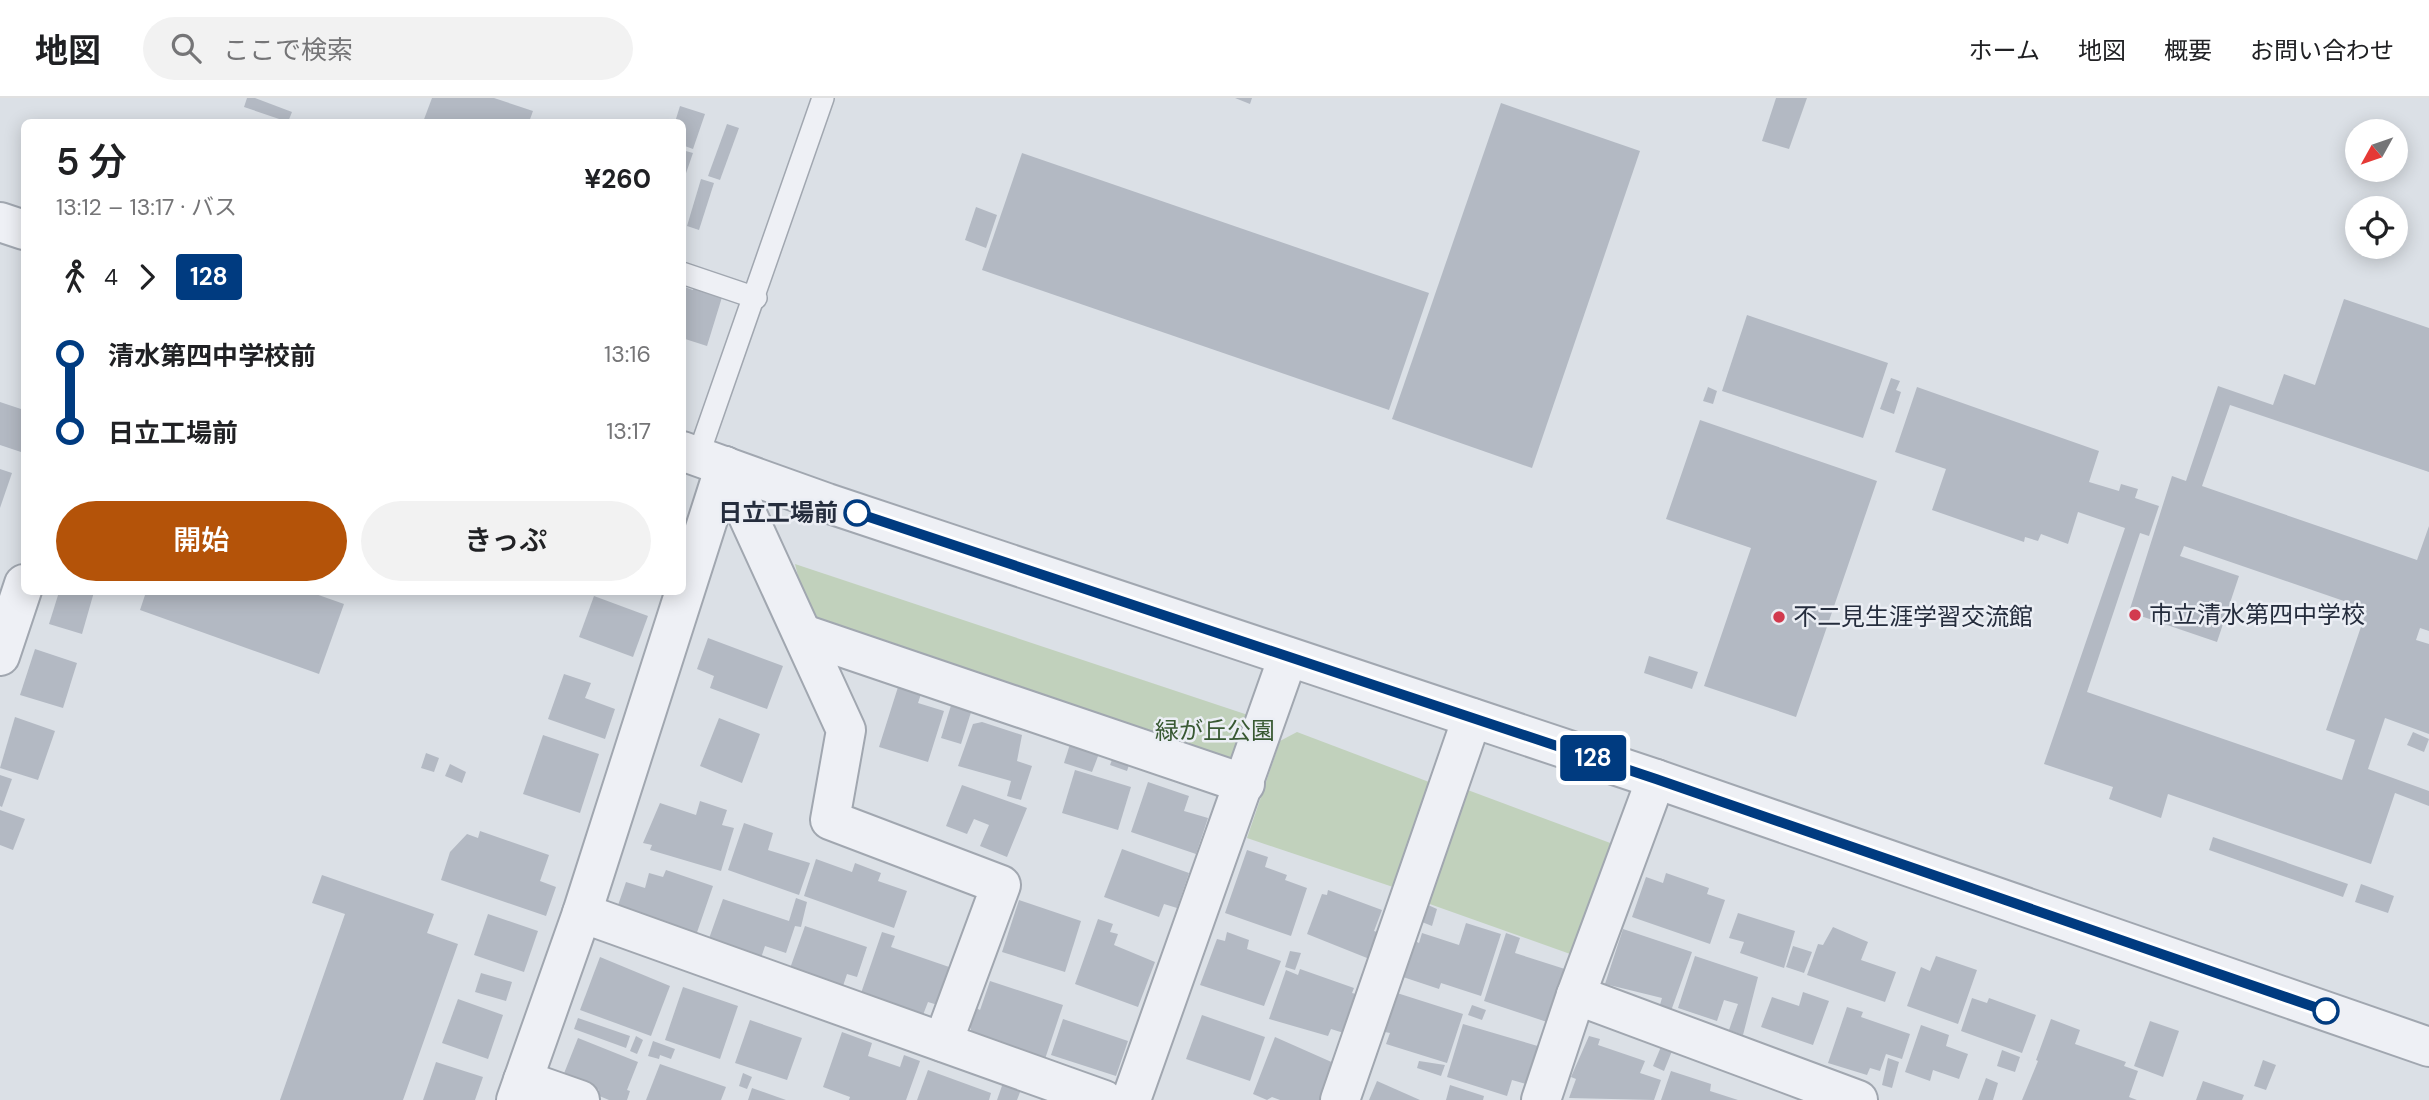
<!DOCTYPE html>
<html lang="ja">
<head>
<meta charset="utf-8">
<style>
  :root { --surface:#fff; --page:#f2f2f2; --text:#202124; --muted:#757577; --line:#e0e0e0; --accent:#b45309 }
  body { margin:0; font-family:"DM Sans","Noto Sans JP",sans-serif; background:var(--page); color:var(--text); height:100vh; display:flex; flex-direction:column; font-size:26px; white-space:nowrap }
  * { box-sizing:border-box; margin:0 }
  p { font-size:23px; color:var(--muted) }
  .icon { flex:none; width:38px; height:38px; fill:none; stroke:currentColor; stroke-width:2; stroke-linecap:round; stroke-linejoin:round }
  .map { position:relative; flex:1; overflow:hidden }
  .drawer { position:absolute; left:21px; top:21px; width:665px; height:476px; display:flex; flex-direction:column; background:var(--surface); border-radius:10px; box-shadow:0 4px 18px #0003 }
  .drawer>* { flex:none }
  .badge { padding:0 14px; border-radius:5px; font-size:24px; line-height:46px }
  .needle { width:46px; rotate:230deg }
  .fabs { position:absolute; left:2345px; top:21px; display:grid; gap:14px }
  .fabs a { display:grid; place-items:center; width:63px; height:63px; border-radius:50%; background:var(--surface); box-shadow:0 4px 18px #0003; font-size:35px }
  .map>.badge { position:absolute; translate:-50% -50%; box-shadow:0 0 0 4px #fff }
  .legs { display:flex; align-items:center; gap:10px; height:77px; padding:0 35px; font-size:23px }
  .legs p { margin-inline-start:auto }
  .head { display:flex; align-items:center; justify-content:space-between; height:119px; padding:0 35px }
  h1 { font-size:38px; font-weight:600; line-height:52px }
  .action { display:flex; gap:14px; margin-top:auto; padding:14px 35px }
  .action a { flex:1; height:80px; border-radius:42px; background:var(--accent); color:#fff; font-size:28px; font-weight:600; line-height:80px; text-align:center }
  .action a+a { background:var(--page); color:var(--text) }
  ul { padding:0 35px; list-style:none }
  li { display:flex; align-items:center; gap:24px; height:77px; font-size:26px }
  li i { display:grid; place-items:center; width:10px; height:100%; margin:0 9px; background:currentColor }
  li i::after { content:''; width:18px; height:18px; margin:-9px; border:5px solid; border-radius:50%; background:var(--surface) }
  li p { margin-inline-start:auto }
  li:first-child i { background:linear-gradient(#0000 50%,currentColor 0) }
  li:last-child i { background:linear-gradient(currentColor 50%,#0000 0) }
  header { display:flex; align-items:center; gap:42px; box-sizing:border-box; height:98px; padding:0 35px; background:var(--surface); border-bottom:2px solid var(--line) }
  header strong { font-size:33px }
  nav { display:flex; gap:38px; margin-inline-start:auto; font-size:24px }
  .search { width:490px; height:63px; background:var(--page); display:flex; align-items:center; gap:18px; box-sizing:border-box; padding:0 24px; border-radius:38px; color:var(--muted); font-size:26px }
  .map>svg:first-child { display:block }
  .green { fill:#c1d1bc }
  .building { fill:#b3b9c3 }
  .lines { fill:none; stroke-linecap:round; stroke-linejoin:round }
  .service-casing { stroke:#a1a7b0; stroke-width:24 }
  .minor-casing { stroke:#a1a7b0; stroke-width:42 }
  .tertiary-casing { stroke:#a1a7b0; stroke-width:42 }
  .service { stroke:#eef0f5; stroke-width:21 }
  .minor { stroke:#eef0f5; stroke-width:38 }
  .tertiary { stroke:#eef0f5; stroke-width:38 }
  .line-1-casing { stroke:#fff; stroke-width:16 }
  .line-1 { stroke:#003b80; stroke-width:10 }
  .stop-1-dot { fill:#fff; stroke:#003b80; stroke-width:3.5 }
  .poi-dot { fill:#d23a4e; stroke:#ebeef4; stroke-width:2.5 }
  .labels { text-anchor:middle; stroke-width:5; stroke-linejoin:round; paint-order:stroke }
  .stop-label { font-size:24px; font-weight:bold; fill:#252d3d; stroke:#ebeef4; text-anchor:end }
  .poi-label { font-size:24px; fill:#252d3d; stroke:#ebeef4; text-anchor:start }
  .park-label { font-size:24px; fill:#385932; stroke:#ebeef4 }
</style>
</head>
<body>
<header>
<strong>地図</strong>
<div class="search"><svg class="icon" aria-label="search" viewBox="0 0 24 24"><circle cx="10" cy="10" r="6"/><path d="M15 15l6 6"/></svg>ここで検索</div>
<nav><a>ホーム</a><a>地図</a><a>概要</a><a>お問い合わせ</a></nav>
</header>
<div class="map">
<svg width="2429" height="1002" viewBox="0 0 2429 1002">
  <rect width="100%" height="100%" fill="#dbe0e6"/>
  <!-- green -->
  <g class="green">
    <polygon points="795,466 1251,618 1232,666 809,522"/>
    <polygon points="1297,634 1437,687 1402,792 1247,740 1280,643"/>
    <polygon points="1465,691 1613,746 1573,857 1424,804"/>
  </g>
  <!-- building -->
  <g class="building">
    <polygon points="247,0 255,0 292,14 288,24 244,9"/>
    <polygon points="432,0 494,0 533,13 529,24 423,24"/>
    <polygon points="1235,0 1252,0 1250,6"/>
    <polygon points="1776,0 1807,0 1789,51 1762,43"/>
    <polygon points="1501,5 1640,53 1532,370 1392,321"/>
    <polygon points="680,8 705,16 693,51 682,47 682,24 675,24"/>
    <polygon points="727,26 739,30 720,82 708,78"/>
    <polygon points="682,52 693,55 683,84 682,84"/>
    <polygon points="1022,55 1429,195 1389,312 982,172"/>
    <polygon points="701,81 714,85 699,132 687,128"/>
    <polygon points="976,109 997,117 986,150 965,142"/>
    <polygon points="695,187 723,196 707,248 682,240 682,188 693,192"/>
    <polygon points="2344,201 2429,230 2429,374 2230,307 2202,388 2417,462 2429,428 2429,533 2420,530 2416,542 2429,546 2429,636 2385,620 2368,671 2429,693 2429,708 2395,695 2371,766 2168,696 2161,720 2109,701 2113,689 2044,666 2125,430 2078,414 2068,446 2041,436 2038,443 2025,439 2024,444 1932,412 1946,371 1895,354 1917,289 2099,353 2089,384 2119,393 2121,386 2138,391 2135,400 2159,408 2149,438 2140,435 2087,594 2342,682 2355,642 2326,632 2367,511 2184,448 2180,458 2239,478 2217,544 2129,514 2172,378 2186,383 2218,288 2273,307 2284,276 2315,287"/>
    <polygon points="1747,217 1888,265 1863,340 1722,293"/>
    <polygon points="1891,280 1900,283 1896,292 1901,294 1894,316 1880,311"/>
    <polygon points="1708,289 1717,293 1713,306 1703,303"/>
    <polygon points="0,304 24,312 24,355 0,347"/>
    <polygon points="1700,322 1877,383 1796,619 1704,588 1751,450 1666,421"/>
    <polygon points="0,371 12,375 0,410"/>
    <polygon points="59,494 94,494 82,536 49,526"/>
    <polygon points="146,494 310,494 344,506 319,576 140,512"/>
    <polygon points="594,498 648,518 633,559 579,539"/>
    <polygon points="708,540 783,568 767,611 710,590 714,578 697,571"/>
    <polygon points="35,551 77,565 63,610 20,597"/>
    <polygon points="1649,558 1698,574 1692,591 1644,575"/>
    <polygon points="564,576 591,585 585,600 615,611 605,641 548,621"/>
    <polygon points="899,586 922,593 918,605 944,613 928,664 879,649"/>
    <polygon points="953,601 973,608 961,646 941,640"/>
    <polygon points="15,619 55,633 38,682 0,670"/>
    <polygon points="719,620 760,636 742,685 700,668"/>
    <polygon points="982,624 1022,637 1017,663 1032,668 1021,702 1007,698 1011,683 958,668 973,626"/>
    <polygon points="2413,634 2429,641 2424,654 2407,647"/>
    <polygon points="543,637 599,656 580,715 523,696"/>
    <polygon points="1071,643 1100,653 1092,674 1064,665"/>
    <polygon points="426,655 439,660 434,674 421,670"/>
    <polygon points="1113,659 1130,664 1127,673 1110,667"/>
    <polygon points="450,666 466,674 462,685 445,678"/>
    <polygon points="1075,672 1131,689 1118,732 1062,715"/>
    <polygon points="0,677 12,681 2,709 0,708"/>
    <polygon points="1148,684 1189,698 1184,713 1208,720 1196,756 1131,734"/>
    <polygon points="962,687 1027,710 1007,759 980,748 989,727 974,721 967,736 946,728"/>
    <polygon points="700,703 727,712 722,727 734,730 721,773 650,752 652,747 643,745 660,705 696,717"/>
    <polygon points="0,712 25,721 13,752 0,747"/>
    <polygon points="744,725 773,735 768,752 810,765 799,797 728,772"/>
    <polygon points="480,733 549,757 540,783 556,789 546,818 441,782 450,754 467,736 478,740"/>
    <polygon points="2213,739 2348,786 2343,799 2209,752"/>
    <polygon points="1122,751 1189,775 1177,810 1164,806 1159,819 1104,799"/>
    <polygon points="1247,752 1268,759 1265,769 1287,777 1285,782 1307,790 1291,838 1225,815"/>
    <polygon points="816,761 852,774 855,765 881,775 878,783 907,793 894,830 804,798"/>
    <polygon points="666,772 713,788 693,846 615,816 626,784 645,790 649,775 663,779"/>
    <polygon points="1666,775 1709,790 1707,796 1725,802 1710,846 1632,819 1646,779 1663,785"/>
    <polygon points="322,777 434,816 427,835 458,846 403,1002 280,1002 345,816 312,805"/>
    <polygon points="2361,786 2394,798 2388,815 2355,804"/>
    <polygon points="1328,792 1382,812 1374,833 1386,837 1377,864 1307,836 1322,796 1327,797"/>
    <polygon points="796,800 807,804 801,829 795,828 786,855 765,848 759,866 706,849 723,801 789,823"/>
    <polygon points="1019,802 1081,823 1065,874 1002,854"/>
    <polygon points="1428,807 1437,811 1432,828 1422,824"/>
    <polygon points="1738,815 1795,833 1784,870 1740,855 1744,844 1729,840"/>
    <polygon points="488,816 538,833 524,874 474,857"/>
    <polygon points="1098,821 1113,826 1110,834 1118,836 1114,847 1155,864 1138,909 1075,886"/>
    <polygon points="1466,825 1501,836 1481,898 1441,885 1439,891 1403,879 1415,843 1419,845 1422,835 1459,847"/>
    <polygon points="805,828 867,849 857,879 847,876 842,891 788,876"/>
    <polygon points="1833,829 1868,844 1861,862 1896,874 1885,904 1807,877 1818,846 1823,847"/>
    <polygon points="1623,831 1692,854 1671,913 1659,910 1662,900 1605,886"/>
    <polygon points="882,834 895,838 891,849 955,871 941,908 928,904 921,922 859,901"/>
    <polygon points="1227,834 1249,842 1247,851 1281,863 1264,908 1200,887 1217,841 1225,843"/>
    <polygon points="1506,835 1520,840 1515,855 1568,872 1547,924 1484,903"/>
    <polygon points="1793,848 1812,854 1804,875 1786,869"/>
    <polygon points="1290,853 1301,855 1295,872 1285,869"/>
    <polygon points="1695,858 1758,879 1743,937 1729,932 1738,906 1724,902 1717,923 1678,910"/>
    <polygon points="1936,858 1977,872 1958,926 1907,908 1921,869 1930,873"/>
    <polygon points="600,859 670,888 651,938 580,912"/>
    <polygon points="1300,871 1354,890 1352,895 1360,897 1347,936 1331,931 1328,938 1269,921 1286,872 1298,877"/>
    <polygon points="481,875 512,884 506,903 475,894"/>
    <polygon points="990,883 1063,907 1044,964 973,940 970,928 976,910 980,912"/>
    <polygon points="683,889 738,908 720,961 665,942"/>
    <polygon points="1803,894 1829,903 1813,947 1761,929 1772,899 1799,908"/>
    <polygon points="1397,895 1463,916 1447,965 1386,946 1390,935 1385,934"/>
    <polygon points="1972,900 1987,905 1989,900 2036,917 2022,955 1961,933"/>
    <polygon points="458,901 503,917 488,961 442,945"/>
    <polygon points="1472,907 1486,912 1482,922 1468,917"/>
    <polygon points="1847,909 1863,914 1861,919 1910,936 1902,961 1886,956 1880,973 1870,970 1867,977 1828,965"/>
    <polygon points="1202,917 1265,939 1250,983 1186,961"/>
    <polygon points="578,920 630,938 626,950 574,931"/>
    <polygon points="1063,921 1128,943 1116,978 1051,957"/>
    <polygon points="2051,921 2080,932 2075,946 2126,964 2124,968 2138,973 2129,999 2137,1002 2022,1002 2038,963 2036,962"/>
    <polygon points="750,922 802,940 787,982 735,965"/>
    <polygon points="2150,923 2179,933 2163,979 2134,968"/>
    <polygon points="1463,926 1541,949 1529,987 1512,982 1507,998 1447,979"/>
    <polygon points="1921,927 1949,937 1946,948 1968,956 1959,981 1933,972 1930,983 1905,974"/>
    <polygon points="842,934 872,945 868,958 900,969 904,957 920,963 906,1002 849,1002 850,999 823,989"/>
    <polygon points="636,938 643,942 637,956 630,953"/>
    <polygon points="1589,938 1600,941 1598,947 1645,963 1640,975 1661,982 1654,1002 1569,1000 1576,981 1571,979"/>
    <polygon points="1275,939 1336,966 1323,1002 1280,1002 1272,999 1267,1002 1253,996"/>
    <polygon points="578,940 638,964 627,992 630,993 627,1002 609,1002 597,997 599,992 563,978"/>
    <polygon points="653,943 675,951 671,961 660,957 659,961 648,958"/>
    <polygon points="1663,944 1674,948 1664,973 1653,968"/>
    <polygon points="2002,952 2020,959 2015,974 1997,968"/>
    <polygon points="1888,960 1899,964 1892,990 1882,987"/>
    <polygon points="2263,962 2276,967 2266,992 2254,988"/>
    <polygon points="1419,963 1445,967 1441,978 1417,970"/>
    <polygon points="436,964 483,979 475,1002 423,1002"/>
    <polygon points="660,966 726,989 721,1002 646,1002"/>
    <polygon points="928,972 991,995 989,1002 917,1002"/>
    <polygon points="1671,973 1711,986 1710,993 1738,1002 1661,1002"/>
    <polygon points="743,975 752,979 747,991 739,988"/>
    <polygon points="1986,980 1998,985 1993,1002 1978,1002"/>
    <polygon points="1004,982 1022,989 1017,1002 997,1002"/>
    <polygon points="1377,983 1420,1002 1369,1002"/>
    <polygon points="2203,983 2244,997 2242,1002 2196,1002"/>
    <polygon points="1450,987 1484,998 1483,1002 1446,1002"/>
    <polygon points="752,990 786,1002 748,1002"/>
  </g>
  <g class="lines">
    <!-- service casing -->
    <g class="service-casing">
      <g id="service">
        <polyline points="682,175 756,200"/>
        <polyline points="698,358 823,0"/>
      </g>
    </g>
    <!-- minor casing -->
    <g class="minor-casing">
      <g id="minor">
        <polyline points="725,368 846,632 830,722 1001,787 943,944"/>
        <polyline points="803,536 1245,686"/>
        <polyline points="0,558 24,486"/>
        <polyline points="582,815 1104,1002"/>
        <polyline points="1576,897 1858,1002"/>
        <polyline points="523,982 580,1002"/>
        <polyline points="516,1002 582,815 725,368"/>
        <polyline points="1131,1002 1288,559"/>
        <polyline points="1340,1002 1472,620"/>
        <polyline points="1541,1002 1576,897 1656,681"/>
      </g>
    </g>
    <!-- tertiary casing -->
    <g class="tertiary-casing">
      <g id="tertiary">
        <polyline points="0,124 24,132"/>
        <polyline points="682,353 827,405 1656,681 2429,949"/>
      </g>
    </g>
    <!-- service -->
    <use href="#service" class="service"/>
    <!-- minor -->
    <use href="#minor" class="minor"/>
    <!-- tertiary -->
    <use href="#tertiary" class="tertiary"/>
  </g>
  <g class="lines">
    <!-- line-1 casing -->
    <g class="line-1-casing">
      <polyline id="line-1" points="857,415 1656,681 2326,913"/>
    </g>
    <!-- line-1 -->
    <use href="#line-1" class="line-1"/>
  </g>
  <!-- markers -->
  <g class="stop-1-dot">
    <circle cx="857" cy="415" r="12"/>
    <circle cx="2326" cy="913" r="12"/>
  </g>
  <g class="poi-dot">
    <circle cx="2135" cy="517" r="7"/>
    <circle cx="1779" cy="519" r="7"/>
  </g>
  <g class="labels">
    <!-- stop labels -->
    <g class="stop-label">
      <text x="838" y="423">日立工場前</text>
    </g>
    <!-- poi labels -->
    <g class="poi-label">
      <text x="2149" y="525">市立清水第四中学校</text>
      <text x="1793" y="527">不二見生涯学習交流館</text>
    </g>
    <!-- park labels -->
    <g class="park-label">
      <text x="1215" y="641">緑が丘公園</text>
    </g>
  </g>
</svg>
<div class="fabs">
<a><svg class="needle" viewBox="-14 -14 28 28"><path d="M0-13l5 13h-10z" fill="#e53935"/><path d="M0 13l5-13h-10z" fill="#757577"/></svg></a>
<a><svg class="icon" aria-label="locate" viewBox="0 0 24 24"><circle cx="12" cy="12" r="6"/><path d="M12 2v4M12 18v4M2 12h4M18 12h4"/></svg></a>
</div>
<b class="badge" style="left:1593px;top:660px;background:#003b80;color:#fff">128</b>
<section class="drawer">
<div class="head"><div><h1>5 分</h1><p>13:12 – 13:17 · バス</p></div><b>¥260</b></div>
<div class="legs"><svg class="icon" aria-label="walk" viewBox="0 0 24 24"><circle cx="13" cy="4" r="2"/><path d="M13 8l-2 6 4 7M11 14l-3 7M7 12l3-4h3l4 4"/></svg>4<svg class="icon" aria-label="forward" viewBox="0 0 24 24"><path d="M9 5l7 7-7 7"/></svg><b class="badge" style="background:#003b80;color:#fff">128</b></div>
<ul>
<li><i style="color:#003b80"></i><b>清水第四中学校前</b><p>13:16</p></li>
<li><i style="color:#003b80"></i><b>日立工場前</b><p>13:17</p></li>
</ul>
<div class="action"><a>開始</a><a>きっぷ</a></div>
</section>
</div>
</body>
</html>
